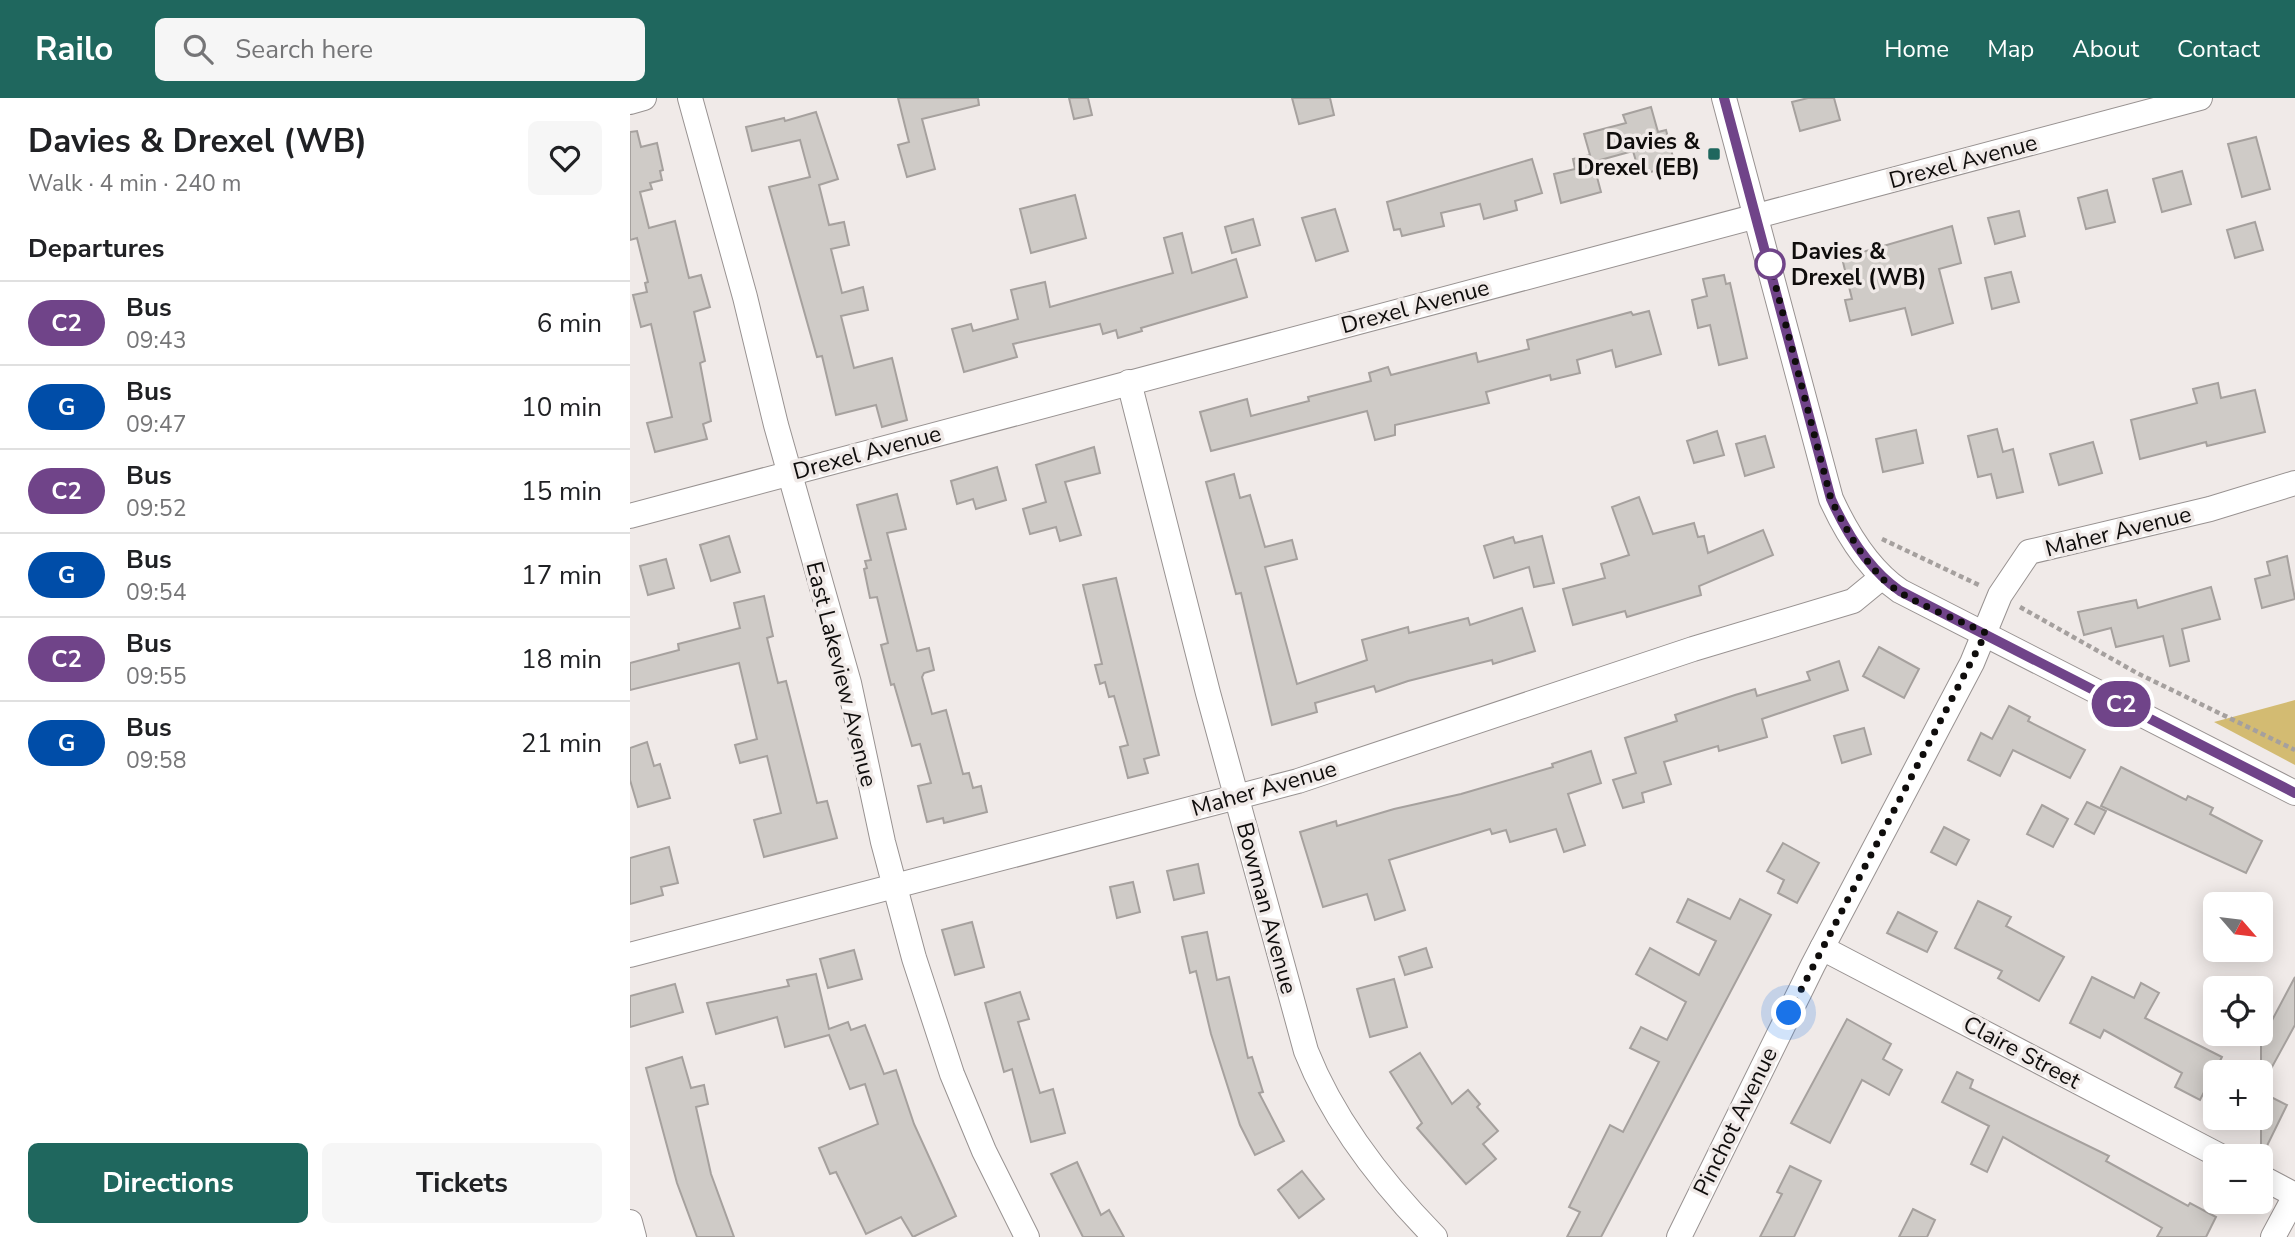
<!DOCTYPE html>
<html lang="en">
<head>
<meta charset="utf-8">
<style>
  :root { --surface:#fff; --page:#f6f6f6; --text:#202124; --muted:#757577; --line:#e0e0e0; --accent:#1f675e }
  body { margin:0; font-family:"Nunito Sans",sans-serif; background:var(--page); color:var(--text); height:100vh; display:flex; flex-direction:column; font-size:26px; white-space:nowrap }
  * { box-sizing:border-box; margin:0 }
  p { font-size:23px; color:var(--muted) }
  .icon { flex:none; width:38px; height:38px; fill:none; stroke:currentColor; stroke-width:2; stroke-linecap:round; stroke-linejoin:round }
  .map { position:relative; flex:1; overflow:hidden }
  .sheet { display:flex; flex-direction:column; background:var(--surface); width:630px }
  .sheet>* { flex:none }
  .badge { padding:0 14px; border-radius:23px; font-size:24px; line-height:46px }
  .needle { width:46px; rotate:118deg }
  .buttons { position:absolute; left:1573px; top:794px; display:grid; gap:14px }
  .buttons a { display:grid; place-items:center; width:70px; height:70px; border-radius:10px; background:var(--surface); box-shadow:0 4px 18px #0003; font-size:35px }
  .you { position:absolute; width:35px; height:35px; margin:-18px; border:5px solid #fff; border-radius:50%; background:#1a73e8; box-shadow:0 0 0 10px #1a73e833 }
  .map>.badge { position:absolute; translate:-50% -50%; box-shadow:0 0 0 4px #fff }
  h2 { padding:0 28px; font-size:26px; line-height:63px }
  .round { display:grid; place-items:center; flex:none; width:74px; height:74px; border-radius:10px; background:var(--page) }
  .headline { display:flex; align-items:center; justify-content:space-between; height:119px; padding:0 28px }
  h1 { font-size:33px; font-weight:700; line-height:52px }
  .cta { display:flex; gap:14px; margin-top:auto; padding:14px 28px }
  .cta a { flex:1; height:80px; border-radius:10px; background:var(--accent); color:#fff; font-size:28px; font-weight:700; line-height:80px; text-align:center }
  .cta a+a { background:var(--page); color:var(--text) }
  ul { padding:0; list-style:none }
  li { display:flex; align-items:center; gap:21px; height:84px; padding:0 28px; border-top:2px solid var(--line) }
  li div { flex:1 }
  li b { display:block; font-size:26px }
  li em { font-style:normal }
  li .badge { min-width:77px; font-weight:700; text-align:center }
  header { display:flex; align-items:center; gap:42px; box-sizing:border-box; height:98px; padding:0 35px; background:var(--accent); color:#fff }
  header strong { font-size:33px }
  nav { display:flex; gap:38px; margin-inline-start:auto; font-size:24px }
  .search { width:490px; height:63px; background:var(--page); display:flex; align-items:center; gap:18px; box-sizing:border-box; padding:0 24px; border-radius:10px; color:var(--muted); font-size:26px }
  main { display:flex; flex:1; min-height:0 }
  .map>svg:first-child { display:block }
  .green { fill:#d3bb72 }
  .building { fill:#cfcbc7; stroke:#a6a19e; stroke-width:2 }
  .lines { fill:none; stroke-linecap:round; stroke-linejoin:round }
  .minor-casing { stroke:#989291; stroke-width:26 }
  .path { stroke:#a5a09e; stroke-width:4.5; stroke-dasharray:5 3.5; stroke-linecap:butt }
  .minor { stroke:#fff; stroke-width:24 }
  .line-casing { stroke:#fff; stroke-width:16 }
  .line { stroke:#704489; stroke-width:10 }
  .walk { stroke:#0f0d0c; stroke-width:7; stroke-dasharray:0 12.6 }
  .poi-dot { fill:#1f675e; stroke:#f0eae8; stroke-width:2.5 }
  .stop-dot { fill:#fff; stroke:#704489; stroke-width:3.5 }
  .labels { text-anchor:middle; stroke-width:7; stroke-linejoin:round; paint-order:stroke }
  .poi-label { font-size:23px; font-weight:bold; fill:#0f0d0c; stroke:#f0eae8; text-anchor:end }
  .street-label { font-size:23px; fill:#0f0d0c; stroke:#f0eae8 }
  .stop-label { font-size:23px; font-weight:bold; fill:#0f0d0c; stroke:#f0eae8; text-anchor:start }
</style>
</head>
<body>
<header>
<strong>Railo</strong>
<div class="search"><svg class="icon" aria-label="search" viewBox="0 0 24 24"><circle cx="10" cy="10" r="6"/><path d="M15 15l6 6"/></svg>Search here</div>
<nav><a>Home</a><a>Map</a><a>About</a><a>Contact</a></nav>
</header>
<main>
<section class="sheet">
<div class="headline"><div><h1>Davies &amp; Drexel (WB)</h1><p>Walk · 4 min · 240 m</p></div><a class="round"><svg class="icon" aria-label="heart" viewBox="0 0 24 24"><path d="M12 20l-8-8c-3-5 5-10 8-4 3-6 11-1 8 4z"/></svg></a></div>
<h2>Departures</h2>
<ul>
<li><span class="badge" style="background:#704489;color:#fff">C2</span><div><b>Bus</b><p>09:43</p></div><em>6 min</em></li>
<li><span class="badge" style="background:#004da8;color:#fff">G</span><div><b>Bus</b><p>09:47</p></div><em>10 min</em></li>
<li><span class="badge" style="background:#704489;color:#fff">C2</span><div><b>Bus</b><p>09:52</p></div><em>15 min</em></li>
<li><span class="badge" style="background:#004da8;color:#fff">G</span><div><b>Bus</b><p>09:54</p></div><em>17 min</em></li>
<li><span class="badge" style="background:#704489;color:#fff">C2</span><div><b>Bus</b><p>09:55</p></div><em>18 min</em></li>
<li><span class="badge" style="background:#004da8;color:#fff">G</span><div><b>Bus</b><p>09:58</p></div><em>21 min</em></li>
</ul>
<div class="cta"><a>Directions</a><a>Tickets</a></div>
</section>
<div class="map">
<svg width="1665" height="1139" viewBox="0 0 1665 1139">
  <rect width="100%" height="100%" fill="#f0eae8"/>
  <!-- green -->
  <polygon class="green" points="1665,602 1665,667 1584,624"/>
  <!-- building -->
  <g class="building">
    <polygon points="268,0 348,0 349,7 292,21 305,71 277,79 268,47 279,44"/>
    <polygon points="439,0 458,0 462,17 444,21"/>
    <polygon points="662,0 700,0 704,17 669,26"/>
    <polygon points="1178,0 1204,0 1210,22 1170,33 1162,4"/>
    <polygon points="1021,9 1028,34 1036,32 1045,67 1010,77 1003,53 963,64 971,94 931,105 924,76 945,71 943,61 960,57 954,36 996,25 993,17"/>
    <polygon points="186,14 208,81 189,87 199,127 214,124 219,147 201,151 212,195 233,189 238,212 211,218 224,270 262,260 277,322 252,329 246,307 206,317 192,258 187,259 139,89 180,79 170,42 122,53 116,29 154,20 155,23"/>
    <polygon points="7,33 11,49 27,45 33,72 30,73 32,82 20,85 22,91 10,94 19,130 45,123 59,180 71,177 80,209 64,214 75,263 70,265 81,323 73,326 77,341 25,354 17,325 42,319 21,226 11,229 3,197 17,194 15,185 18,184 7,140 0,142 0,34"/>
    <polygon points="1626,39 1640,91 1612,99 1598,46"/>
    <polygon points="902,61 912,95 885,103 887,112 854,121 850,106 811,115 814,128 772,138 770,131 764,132 757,104"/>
    <polygon points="1552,73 1561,106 1532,114 1523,81"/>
    <polygon points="1477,92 1485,124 1456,131 1448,100"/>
    <polygon points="445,97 456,140 401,155 390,111"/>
    <polygon points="705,111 718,153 686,163 672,120"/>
    <polygon points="1389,113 1395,138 1365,146 1358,120"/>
    <polygon points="623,121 630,147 602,155 595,129"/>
    <polygon points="1625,124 1633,152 1605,160 1597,132"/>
    <polygon points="1322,128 1331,165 1309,171 1323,225 1282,237 1275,210 1220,223 1215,202 1222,201 1212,160"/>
    <polygon points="552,135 562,175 606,161 617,199 511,230 512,233 488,240 486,232 473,236 470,226 383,246 387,259 334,274 322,231 341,226 343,233 388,221 381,192 415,184 420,209 543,175 534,140"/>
    <polygon points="1381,174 1389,204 1362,211 1355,180"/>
    <polygon points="1094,177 1096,186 1100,185 1117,260 1089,267 1080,227 1068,230 1062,202 1077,198 1073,181"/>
    <polygon points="1019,213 1031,256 986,269 982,252 947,262 950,275 921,282 920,277 856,294 859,305 765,327 765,337 745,342 737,313 581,353 570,314 617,301 621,318 679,303 678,299 741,283 739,275 758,269 761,277 846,255 848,264 899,251 897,242 1001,214 1003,217"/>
    <polygon points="1588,285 1591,300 1625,292 1635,334 1577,348 1576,344 1510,361 1501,322 1567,305 1563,291"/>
    <polygon points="1367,331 1373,354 1383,351 1393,394 1367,400 1361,376 1348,379 1338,338"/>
    <polygon points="1286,332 1293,365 1253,374 1246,341"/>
    <polygon points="1087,333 1094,357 1064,365 1057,343"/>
    <polygon points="1135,338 1144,369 1115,378 1106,346"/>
    <polygon points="1463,344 1472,375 1429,387 1420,356"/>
    <polygon points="464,349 470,375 435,384 451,437 430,443 426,429 400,436 393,411 416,404 406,367"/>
    <polygon points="367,369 376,402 346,411 343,401 327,406 321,383"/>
    <polygon points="604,376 610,400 620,397 635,449 662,442 667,461 635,469 667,586 737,562 732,542 778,529 779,535 838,520 840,527 892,510 905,553 863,566 862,562 778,583 746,594 744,588 685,605 687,614 642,627 611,495 606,496 576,384"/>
    <polygon points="267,396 276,431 257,435 287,553 299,550 304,572 294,575 292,579 302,616 316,612 333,676 339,675 343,690 351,688 357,714 314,725 313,720 297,724 288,688 301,685 290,646 282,648 264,586 261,587 251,547 258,545 247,499 240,500 234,471 237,470 235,463 241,462 227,407"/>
    <polygon points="1009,399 1023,436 1064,425 1068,439 1074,438 1078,455 1133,432 1143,457 1069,488 1071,497 997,519 995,513 943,527 933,491 975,480 971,466 999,457 982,409"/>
    <polygon points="99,438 110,474 81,483 70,447"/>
    <polygon points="912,438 924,485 904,489 899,469 864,480 854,448 883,439 885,445"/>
    <polygon points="1657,458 1665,501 1632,510 1625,481 1640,477 1637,464"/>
    <polygon points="36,461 44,490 18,497 10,468"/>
    <polygon points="486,480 529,657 514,661 518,675 498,680 490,649 498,647 484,598 479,599 475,584 470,586 465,567 472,566 453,487"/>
    <polygon points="1581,489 1590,521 1552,531 1559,563 1540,568 1533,538 1486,549 1481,530 1454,537 1448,514 1506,502 1508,510"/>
    <polygon points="134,498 143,538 137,540 148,585 156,583 187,705 197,703 207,740 134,759 124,722 151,715 137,658 110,665 105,647 127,641 109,565 0,592 0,565 49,552 48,546 110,530 104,505"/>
    <polygon points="1249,549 1289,571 1274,600 1233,578"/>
    <polygon points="1209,563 1218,592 1132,621 1137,639 1089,653 1088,648 1034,664 1041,686 1012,695 1014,704 993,710 983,682 1006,675 995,640 1047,623 1045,617 1105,597 1125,591 1127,598 1180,582 1177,574"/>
    <polygon points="1379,608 1400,619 1398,623 1455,652 1440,680 1383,652 1370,678 1338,662 1351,635 1362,641"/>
    <polygon points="1234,630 1241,656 1212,665 1204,638"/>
    <polygon points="17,644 24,668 30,666 40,700 8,709 0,682 0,650"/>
    <polygon points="961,653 971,685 938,696 955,747 934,754 926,731 880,744 876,732 862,736 860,731 759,762 775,812 745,822 737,796 693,809 670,734 706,723 707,728 764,711 831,696 923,669 922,666"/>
    <polygon points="1491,669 1556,702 1558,698 1583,710 1580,716 1632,743 1616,775 1471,708"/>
    <polygon points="1457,704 1476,713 1464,736 1445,726"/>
    <polygon points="1412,707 1438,721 1423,749 1397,736"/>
    <polygon points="1314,729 1339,742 1326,767 1301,754"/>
    <polygon points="1153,745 1189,765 1167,805 1148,795 1154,782 1137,773"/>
    <polygon points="39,749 48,785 31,789 33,797 0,806 0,760"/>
    <polygon points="568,766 574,795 544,802 537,773"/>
    <polygon points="503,784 510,814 487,820 480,789"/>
    <polygon points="1058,801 1100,821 1110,801 1141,817 971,1139 937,1139 950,1114 939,1109 980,1027 993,1034 1029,964 1000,950 1011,929 1037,942 1056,904 1006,876 1020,850 1069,877 1086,843 1047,824"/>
    <polygon points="1348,803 1381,819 1376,828 1434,859 1409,903 1368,880 1372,873 1325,850"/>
    <polygon points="1268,814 1307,834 1297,854 1257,835"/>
    <polygon points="342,824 354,869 325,877 312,832"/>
    <polygon points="577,834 587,882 599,879 618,960 622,959 633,994 629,995 654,1043 625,1057 610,1027 581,936 566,873 560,875 552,839"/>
    <polygon points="796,850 802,869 775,877 769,859"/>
    <polygon points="224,852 232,881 198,890 190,861"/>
    <polygon points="186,876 199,931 218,924 221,932 235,927 254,976 266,972 284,1026 326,1118 283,1139 271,1119 236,1136 206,1074 200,1076 189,1050 248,1026 235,986 220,991 199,937 155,949 147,919 86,936 77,905 159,888 157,882"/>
    <polygon points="1462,879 1504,900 1511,885 1529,895 1515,920 1592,959 1570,1002 1545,989 1552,975 1474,932 1470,940 1440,925"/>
    <polygon points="1665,879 1665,927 1631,989 1631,943"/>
    <polygon points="764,881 777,929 740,939 727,891"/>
    <polygon points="45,886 53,914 0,929 0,898"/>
    <polygon points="390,894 399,921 388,924 410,995 423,991 435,1035 401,1044 382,971 374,974 355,905"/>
    <polygon points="1217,921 1261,946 1253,961 1272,972 1259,997 1232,982 1200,1045 1161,1025"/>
    <polygon points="790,955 822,1006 838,992 850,1006 847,1009 868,1033 853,1046 866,1061 836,1086 787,1030 792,1025 760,974"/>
    <polygon points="52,959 61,990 74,987 78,1006 66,1009 81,1076 104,1139 67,1139 47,1085 16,970"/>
    <polygon points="1327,974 1343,982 1340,990 1479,1058 1476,1063 1558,1108 1560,1105 1586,1119 1576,1139 1527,1139 1532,1130 1373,1039 1357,1074 1341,1066 1359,1028 1312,1004"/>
    <polygon points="1631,994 1657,1007 1631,1060"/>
    <polygon points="447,1064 471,1117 479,1112 494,1139 453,1139 421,1076"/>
    <polygon points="1160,1068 1191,1083 1164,1139 1130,1139 1152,1096 1147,1094"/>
    <polygon points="672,1073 694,1101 669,1120 648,1092"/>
    <polygon points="1283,1111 1305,1122 1297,1139 1269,1139"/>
  </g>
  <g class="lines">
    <!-- minor casing -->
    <g class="minor-casing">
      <g id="minor">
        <polyline points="60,0 115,199 146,327 219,585 253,744 284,860 322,976 354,1053 397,1139"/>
        <path d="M1094,0L1201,401C1217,436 1238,471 1270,493L1665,695"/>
        <polyline points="0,4 14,0"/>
        <path d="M499,284L578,595L676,953C704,1024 752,1085 805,1139"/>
        <polyline points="0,418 1570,0"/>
        <polyline points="1192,850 1592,1059"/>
        <polyline points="0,857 668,683 1063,551 1223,503 1251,480"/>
        <polyline points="1631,1079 1665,1097"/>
        <polyline points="0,1124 4,1139"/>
        <polyline points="1049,1139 1183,867 1342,565 1370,497 1399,454 1580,411 1665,385"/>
        <polyline points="1643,1139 1665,1098"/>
      </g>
    </g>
    <!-- path -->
    <g class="path">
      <polyline points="1252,441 1351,488"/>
      <polyline points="1390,509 1507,575 1665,652"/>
    </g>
    <!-- minor -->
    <use href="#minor" class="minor"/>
  </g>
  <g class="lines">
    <!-- line casing -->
    <g class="line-casing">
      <path id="line" d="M1094,0L1201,401C1217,436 1238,471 1270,493L1665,695"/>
    </g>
    <!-- line -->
    <use href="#line" class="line"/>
    <!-- walk -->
    <path class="walk" d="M1140,166L1201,401C1214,428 1230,457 1251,479C1273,503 1326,520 1356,535L1159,915"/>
  </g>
  <!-- markers -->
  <rect class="poi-dot" x="1077" y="49" width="14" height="14" rx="3.5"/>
  <circle class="stop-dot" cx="1140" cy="166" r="14"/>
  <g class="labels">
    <!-- poi labels -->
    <g class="poi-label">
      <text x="1070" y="51">Davies &amp;<tspan x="1070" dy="26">Drexel (EB)</tspan></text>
    </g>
    <!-- street labels -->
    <g class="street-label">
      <text transform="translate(1333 63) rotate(-15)" y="8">Drexel Avenue</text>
      <text transform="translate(785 208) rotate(-15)" y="8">Drexel Avenue</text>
      <text transform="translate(237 354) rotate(-15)" y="8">Drexel Avenue</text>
      <text transform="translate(1488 433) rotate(-14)" y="8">Maher Avenue</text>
      <text transform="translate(212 576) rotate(76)" y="8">East Lakeview Avenue</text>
      <text transform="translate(634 690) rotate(-16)" y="8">Maher Avenue</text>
      <text transform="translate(637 810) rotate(75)" y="8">Bowman Avenue</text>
      <text transform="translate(1392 954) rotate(28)" y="8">Claire Street</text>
      <text transform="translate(1105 1023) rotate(-64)" y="8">Pinchot Avenue</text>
    </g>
    <!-- stop labels -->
    <g class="stop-label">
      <text x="1161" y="161">Davies &amp;<tspan x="1161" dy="26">Drexel (WB)</tspan></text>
    </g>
  </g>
</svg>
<div class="buttons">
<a><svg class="needle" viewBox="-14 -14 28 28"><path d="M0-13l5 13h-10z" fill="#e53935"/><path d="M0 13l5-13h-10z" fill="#757577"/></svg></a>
<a><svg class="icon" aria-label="locate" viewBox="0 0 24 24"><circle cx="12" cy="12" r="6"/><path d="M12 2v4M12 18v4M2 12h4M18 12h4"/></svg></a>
<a>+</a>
<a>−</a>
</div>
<div class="you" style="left:1159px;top:915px"></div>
<b class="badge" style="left:1491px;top:606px;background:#704489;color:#fff">C2</b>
</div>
</main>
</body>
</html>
